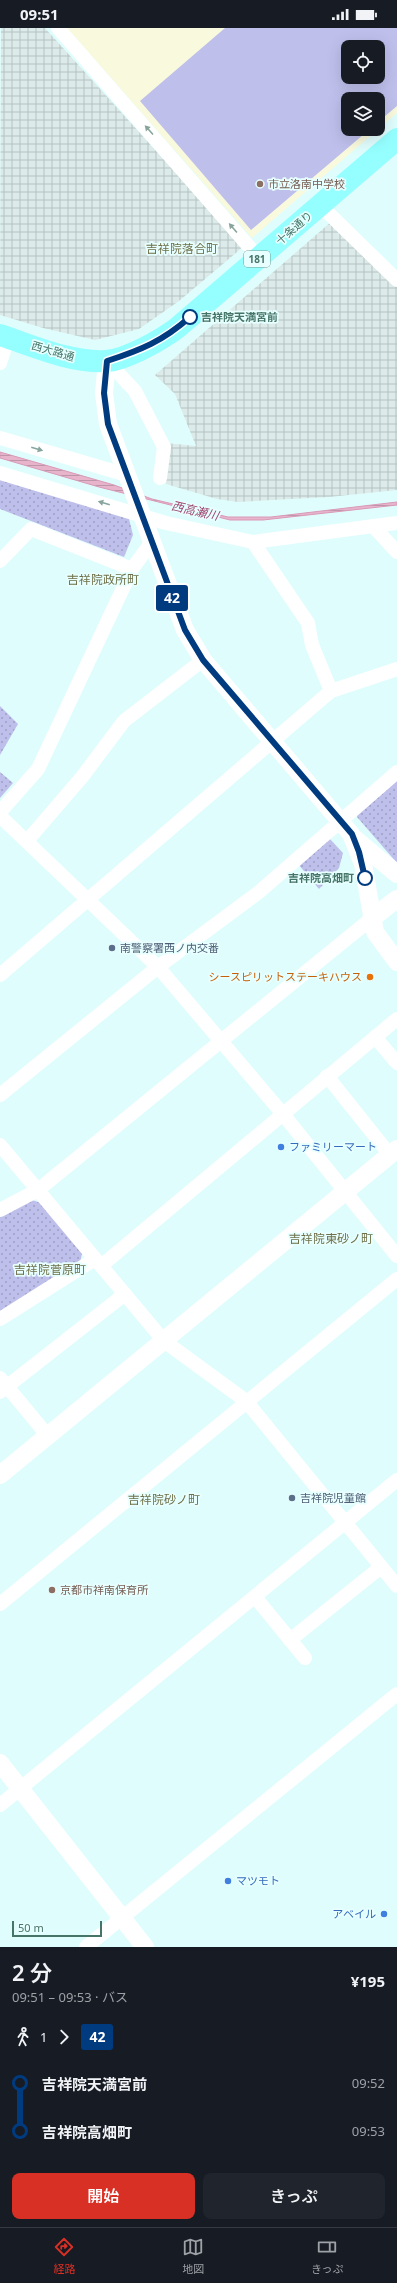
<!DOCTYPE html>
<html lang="ja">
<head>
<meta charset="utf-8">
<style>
  :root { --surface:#171b24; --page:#20242c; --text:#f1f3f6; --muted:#9ea1a6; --line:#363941; --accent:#d93025 }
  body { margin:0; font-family:"Noto Sans","Noto Sans JP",sans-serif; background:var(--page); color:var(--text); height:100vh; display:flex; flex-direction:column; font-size:15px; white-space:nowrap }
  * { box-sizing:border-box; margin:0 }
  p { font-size:13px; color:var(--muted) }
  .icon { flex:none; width:22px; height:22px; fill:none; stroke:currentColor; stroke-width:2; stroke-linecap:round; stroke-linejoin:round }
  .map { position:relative; height:1919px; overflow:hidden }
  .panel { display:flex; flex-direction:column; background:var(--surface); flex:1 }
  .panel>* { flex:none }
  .badge { padding:0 8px; border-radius:3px; font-size:14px; line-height:26px }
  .fabs { position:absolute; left:341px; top:12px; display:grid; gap:8px }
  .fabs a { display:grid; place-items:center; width:44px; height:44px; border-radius:8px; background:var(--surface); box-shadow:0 4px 16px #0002; font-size:20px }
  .scale { position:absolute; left:12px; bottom:10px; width:90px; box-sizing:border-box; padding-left:4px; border:2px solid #467568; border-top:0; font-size:11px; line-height:14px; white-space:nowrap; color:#467568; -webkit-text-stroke:3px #e7ffff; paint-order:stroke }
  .map>.badge { position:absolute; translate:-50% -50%; box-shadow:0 0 0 2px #fff }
  .legs { display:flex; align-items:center; gap:6px; height:44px; padding:0 12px; font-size:13px }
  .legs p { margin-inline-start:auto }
  .summary { display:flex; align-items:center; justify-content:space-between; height:68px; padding:0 12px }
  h1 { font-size:22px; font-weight:600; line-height:30px }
  .button { display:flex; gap:8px; margin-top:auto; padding:8px 12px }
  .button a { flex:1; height:46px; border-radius:8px; background:var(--accent); color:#fff; font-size:16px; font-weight:600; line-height:46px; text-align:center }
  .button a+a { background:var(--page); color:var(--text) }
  ul { padding:0 12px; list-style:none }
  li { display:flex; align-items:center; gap:14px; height:48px; font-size:15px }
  li i { display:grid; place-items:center; width:6px; height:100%; margin:0 5px; background:currentColor }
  li i::after { content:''; width:10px; height:10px; margin:-5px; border:3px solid; border-radius:50%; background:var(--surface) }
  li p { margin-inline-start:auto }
  li:first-child i { background:linear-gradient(#0000 50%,currentColor 0) }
  li:last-child i { background:linear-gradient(currentColor 50%,#0000 0) }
  .status { display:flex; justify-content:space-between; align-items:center; height:28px; padding:0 20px; background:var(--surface); direction:ltr }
  .status svg { height:11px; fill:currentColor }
  .dock { display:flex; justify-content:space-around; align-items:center; height:56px; border-top:1px solid var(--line); background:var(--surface); font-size:11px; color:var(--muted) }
  .dock a { display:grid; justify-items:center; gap:2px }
  .dock .current { color:var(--accent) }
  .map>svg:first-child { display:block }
  .industrial { fill:url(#industrial-grid) }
  .education { fill:#f9f9dd; fill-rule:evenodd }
  .grass { fill:url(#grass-dots) }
  .pitch { fill:#bebfeb; fill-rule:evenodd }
  .water { fill:url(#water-rules); stroke:#d999b7 }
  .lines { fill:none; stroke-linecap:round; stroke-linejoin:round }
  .minor { stroke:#fff; stroke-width:14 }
  .tertiary { stroke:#fff; stroke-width:18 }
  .primary { stroke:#95ffff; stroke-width:22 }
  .oneway { fill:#87a59d }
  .line-1-casing { stroke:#fff; stroke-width:9 }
  .line-1 { stroke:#003b80; stroke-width:6 }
  .education-dot { fill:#8d6e63; stroke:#e7ffff; stroke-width:1.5 }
  .stop-1-dot { fill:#fff; stroke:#003b80; stroke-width:2 }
  .service-dot { fill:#5c6f8a; stroke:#e7ffff; stroke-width:1.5 }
  .food-dot { fill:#e8710a; stroke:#e7ffff; stroke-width:1.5 }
  .shop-dot { fill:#3f7fe0; stroke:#e7ffff; stroke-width:1.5 }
  .labels { text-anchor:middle; stroke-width:3.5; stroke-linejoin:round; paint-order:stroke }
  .shield { fill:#e7ffff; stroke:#769e95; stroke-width:1 }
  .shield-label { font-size:10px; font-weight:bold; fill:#467568 }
  .education-label { font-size:11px; fill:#785e54; stroke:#e7ffff; text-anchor:start }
  .street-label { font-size:11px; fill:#467568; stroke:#e7ffff }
  .stop-label { font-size:11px; font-weight:bold; fill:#467568; stroke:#e7ffff; text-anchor:start }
  .service-label { font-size:11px; fill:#4e5e75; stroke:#e7ffff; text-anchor:start }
  .food-label { font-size:11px; fill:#c56008; stroke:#e7ffff; text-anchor:end }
  .shop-label { font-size:11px; fill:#366cbe; stroke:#e7ffff; text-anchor:start }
  .neighbourhood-label { font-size:12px; fill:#6f7049; stroke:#e7ffff }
  .water-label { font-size:12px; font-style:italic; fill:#9f476f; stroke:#e7ffff }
</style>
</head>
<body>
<div class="status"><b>09:51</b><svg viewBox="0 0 49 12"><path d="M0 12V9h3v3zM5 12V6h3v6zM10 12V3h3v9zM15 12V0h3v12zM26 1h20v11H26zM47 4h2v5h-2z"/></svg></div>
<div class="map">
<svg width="397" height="1919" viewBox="0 0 397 1919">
  <defs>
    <pattern id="industrial-grid" width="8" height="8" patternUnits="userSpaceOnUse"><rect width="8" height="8" fill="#dcebe9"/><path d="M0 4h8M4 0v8" fill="none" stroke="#b4c3c1"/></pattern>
    <pattern id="grass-dots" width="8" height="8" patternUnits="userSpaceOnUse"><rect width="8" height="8" fill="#bebfeb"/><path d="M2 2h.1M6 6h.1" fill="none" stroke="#9ca0c2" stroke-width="1.8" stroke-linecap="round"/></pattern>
    <pattern id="water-rules" width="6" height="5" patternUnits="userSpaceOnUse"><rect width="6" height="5" fill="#e7b4cc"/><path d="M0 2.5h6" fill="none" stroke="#bd97a9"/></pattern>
  </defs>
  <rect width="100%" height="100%" fill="#e0fdfd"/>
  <!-- industrial -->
  <g class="industrial">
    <polygon points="1,0 45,0 243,219 179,273 139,301 95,312 43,300 0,287"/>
    <polygon points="332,193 397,258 397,462 329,469 238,474 217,471 166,456 168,418 166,415 196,418 175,366 155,347"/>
  </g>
  <!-- education -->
  <path class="education" d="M67,0H397V85L252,210ZM348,19H378V49H348ZM348,71H378V101H348Z"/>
  <!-- grass -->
  <g class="grass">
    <polygon points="0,448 128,487 133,507 124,529 0,481"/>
    <polygon points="0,678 18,696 0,727"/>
    <polygon points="0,744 13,755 0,770"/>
    <polygon points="397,751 397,835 357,789 357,784"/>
    <polygon points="329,810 343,825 339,840 319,861 298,836"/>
    <polygon points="32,1172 41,1175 82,1225 80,1235 0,1284 0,1189"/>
  </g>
  <!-- pitch -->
  <path class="pitch" d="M225,0H397V78L378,94V71H348V101H370L251,202L140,73ZM348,19H378V49H348Z"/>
  <!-- water -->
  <polygon class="water" points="0,424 114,457 152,471 228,489 271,489 397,474 397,477 263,492 230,492 99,459 0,430"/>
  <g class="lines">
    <!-- minor -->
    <g class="minor">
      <polyline points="58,0 259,230"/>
      <polyline points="320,177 397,252"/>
      <polyline points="107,333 135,363 164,419 160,450"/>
      <polyline points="0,335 8,310"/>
      <polyline points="0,410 127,447"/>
      <polyline points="0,445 166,495 253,514 397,495"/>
      <polyline points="373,498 397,524"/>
      <polyline points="253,514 308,595 312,617 331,663"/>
      <polyline points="0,533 31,501 132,541"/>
      <polyline points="0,784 38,741 132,541 151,515"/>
      <polyline points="0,788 158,939 282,1085 397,1228"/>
      <polyline points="27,813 82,749 124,693 203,632"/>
      <polyline points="0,947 331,663 397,641"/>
      <polyline points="375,1009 397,1035"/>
      <polyline points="327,1048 390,1127"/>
      <polyline points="0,1067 158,939 259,864 397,744"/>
      <polyline points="0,1117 164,1313 246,1373 397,1558"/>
      <polyline points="0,1182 38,1162 371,891"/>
      <polyline points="101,1238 397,991"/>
      <polyline points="0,1291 95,1231"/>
      <polyline points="0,1350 48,1408"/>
      <polyline points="0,1364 125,1266"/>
      <polyline points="255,1569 305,1630"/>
      <polyline points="0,1576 397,1251"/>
      <polyline points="290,1612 381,1539"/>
      <polyline points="0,1777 397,1452"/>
      <polyline points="86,1919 397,1666"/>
    </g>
    <!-- tertiary -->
    <g class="tertiary">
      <polyline points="107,333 104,365 108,396 185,602 203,632 351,806 363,836 375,904 397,934"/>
      <polyline points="355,811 397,846"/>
      <polyline points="371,891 397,871"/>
      <polyline points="0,1447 397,1121"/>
      <polyline points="0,1735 145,1919"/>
    </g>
    <!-- primary -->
    <path class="primary" d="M0,307C33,318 71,335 106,333C126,332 161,312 177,300L397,111"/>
  </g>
  <!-- one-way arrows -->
  <defs><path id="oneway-solid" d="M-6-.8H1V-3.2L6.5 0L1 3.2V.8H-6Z"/></defs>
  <g class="oneway">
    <use href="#oneway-solid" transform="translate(149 102) rotate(-132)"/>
    <use href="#oneway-solid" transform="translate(233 200) rotate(-131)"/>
    <use href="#oneway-solid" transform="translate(37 421) rotate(16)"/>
    <use href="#oneway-solid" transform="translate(104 475) rotate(-164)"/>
  </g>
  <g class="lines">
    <!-- line-1 casing -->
    <g class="line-1-casing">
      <path id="line-1" d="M190,289C163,313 141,322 107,333L104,365L108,396L185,602L203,632L352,806L359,824L365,850"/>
    </g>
    <!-- line-1 -->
    <use href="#line-1" class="line-1"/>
  </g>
  <!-- markers -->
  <g class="education-dot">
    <circle cx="260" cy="156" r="4"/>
    <circle cx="52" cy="1562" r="4"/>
  </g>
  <g class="stop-1-dot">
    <circle cx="190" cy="289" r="7"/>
    <circle cx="365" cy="850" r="7"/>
  </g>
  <g class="service-dot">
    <circle cx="112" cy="920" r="4"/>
    <circle cx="292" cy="1470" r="4"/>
  </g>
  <circle class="food-dot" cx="370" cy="949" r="4"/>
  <g class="shop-dot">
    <circle cx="281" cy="1119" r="4"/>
    <circle cx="228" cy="1853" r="4"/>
    <circle cx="384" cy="1886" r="4"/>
  </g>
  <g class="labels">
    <!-- shield labels -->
    <rect class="shield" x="244" y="223" width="26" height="16" rx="3"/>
    <g class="shield-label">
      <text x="257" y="235">181</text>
    </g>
    <!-- education labels -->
    <g class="education-label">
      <text x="268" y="160">市立洛南中学校</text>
      <text x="60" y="1566">京都市祥南保育所</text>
    </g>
    <!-- street labels -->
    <g class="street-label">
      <text transform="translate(294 200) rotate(-41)" y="4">十条通り</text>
      <text transform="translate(53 323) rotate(16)" y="4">西大路通</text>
    </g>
    <!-- stop labels -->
    <g class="stop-label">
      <text x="201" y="293">吉祥院天満宮前</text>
      <text x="354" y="854" text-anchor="end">吉祥院高畑町</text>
    </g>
    <!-- service labels -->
    <g class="service-label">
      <text x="120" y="924">南警察署西ノ内交番</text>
      <text x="300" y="1474">吉祥院児童館</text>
    </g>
    <!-- food labels -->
    <g class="food-label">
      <text x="362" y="953">シースピリットステーキハウス</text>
    </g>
    <!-- shop labels -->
    <g class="shop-label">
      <text x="289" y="1123">ファミリーマート</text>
      <text x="236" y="1857">マツモト</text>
      <text x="376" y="1890" text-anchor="end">アベイル</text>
    </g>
    <!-- neighbourhood labels -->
    <g class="neighbourhood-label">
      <text x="182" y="225">吉祥院落合町</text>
      <text x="103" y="556">吉祥院政所町</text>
      <text x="331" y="1215">吉祥院東砂ノ町</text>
      <text x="50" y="1246">吉祥院菅原町</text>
      <text x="164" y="1476">吉祥院砂ノ町</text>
    </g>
    <!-- water labels -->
    <g class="water-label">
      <text transform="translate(195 483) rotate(13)" y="4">西高瀬川</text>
    </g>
  </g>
</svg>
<div class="fabs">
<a><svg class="icon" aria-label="locate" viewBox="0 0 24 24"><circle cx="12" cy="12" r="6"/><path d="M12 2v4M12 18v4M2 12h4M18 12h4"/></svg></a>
<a><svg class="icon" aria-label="layers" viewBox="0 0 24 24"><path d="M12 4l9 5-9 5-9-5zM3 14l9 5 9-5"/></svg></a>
</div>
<div class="scale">50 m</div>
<b class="badge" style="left:172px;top:570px;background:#003b80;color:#fff">42</b>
</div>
<section class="panel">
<div class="summary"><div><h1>2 分</h1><p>09:51 – 09:53 · バス</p></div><b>¥195</b></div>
<div class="legs"><svg class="icon" aria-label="walk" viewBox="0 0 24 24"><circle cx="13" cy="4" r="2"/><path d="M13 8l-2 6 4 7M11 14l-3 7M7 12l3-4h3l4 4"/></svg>1<svg class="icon" aria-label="forward" viewBox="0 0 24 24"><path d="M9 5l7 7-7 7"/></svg><b class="badge" style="background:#003b80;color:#fff">42</b></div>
<ul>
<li><i style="color:#003b80"></i><b>吉祥院天満宮前</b><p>09:52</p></li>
<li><i style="color:#003b80"></i><b>吉祥院高畑町</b><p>09:53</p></li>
</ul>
<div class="button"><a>開始</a><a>きっぷ</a></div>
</section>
<nav class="dock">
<a class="current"><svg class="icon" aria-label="directions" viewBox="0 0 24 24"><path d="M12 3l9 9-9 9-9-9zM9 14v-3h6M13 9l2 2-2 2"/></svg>経路</a>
<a><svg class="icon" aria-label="map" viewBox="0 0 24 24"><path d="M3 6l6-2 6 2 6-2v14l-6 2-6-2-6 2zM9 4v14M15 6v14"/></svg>地図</a>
<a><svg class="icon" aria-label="tickets" viewBox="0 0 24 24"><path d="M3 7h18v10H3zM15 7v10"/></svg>きっぷ</a>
</nav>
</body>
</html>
